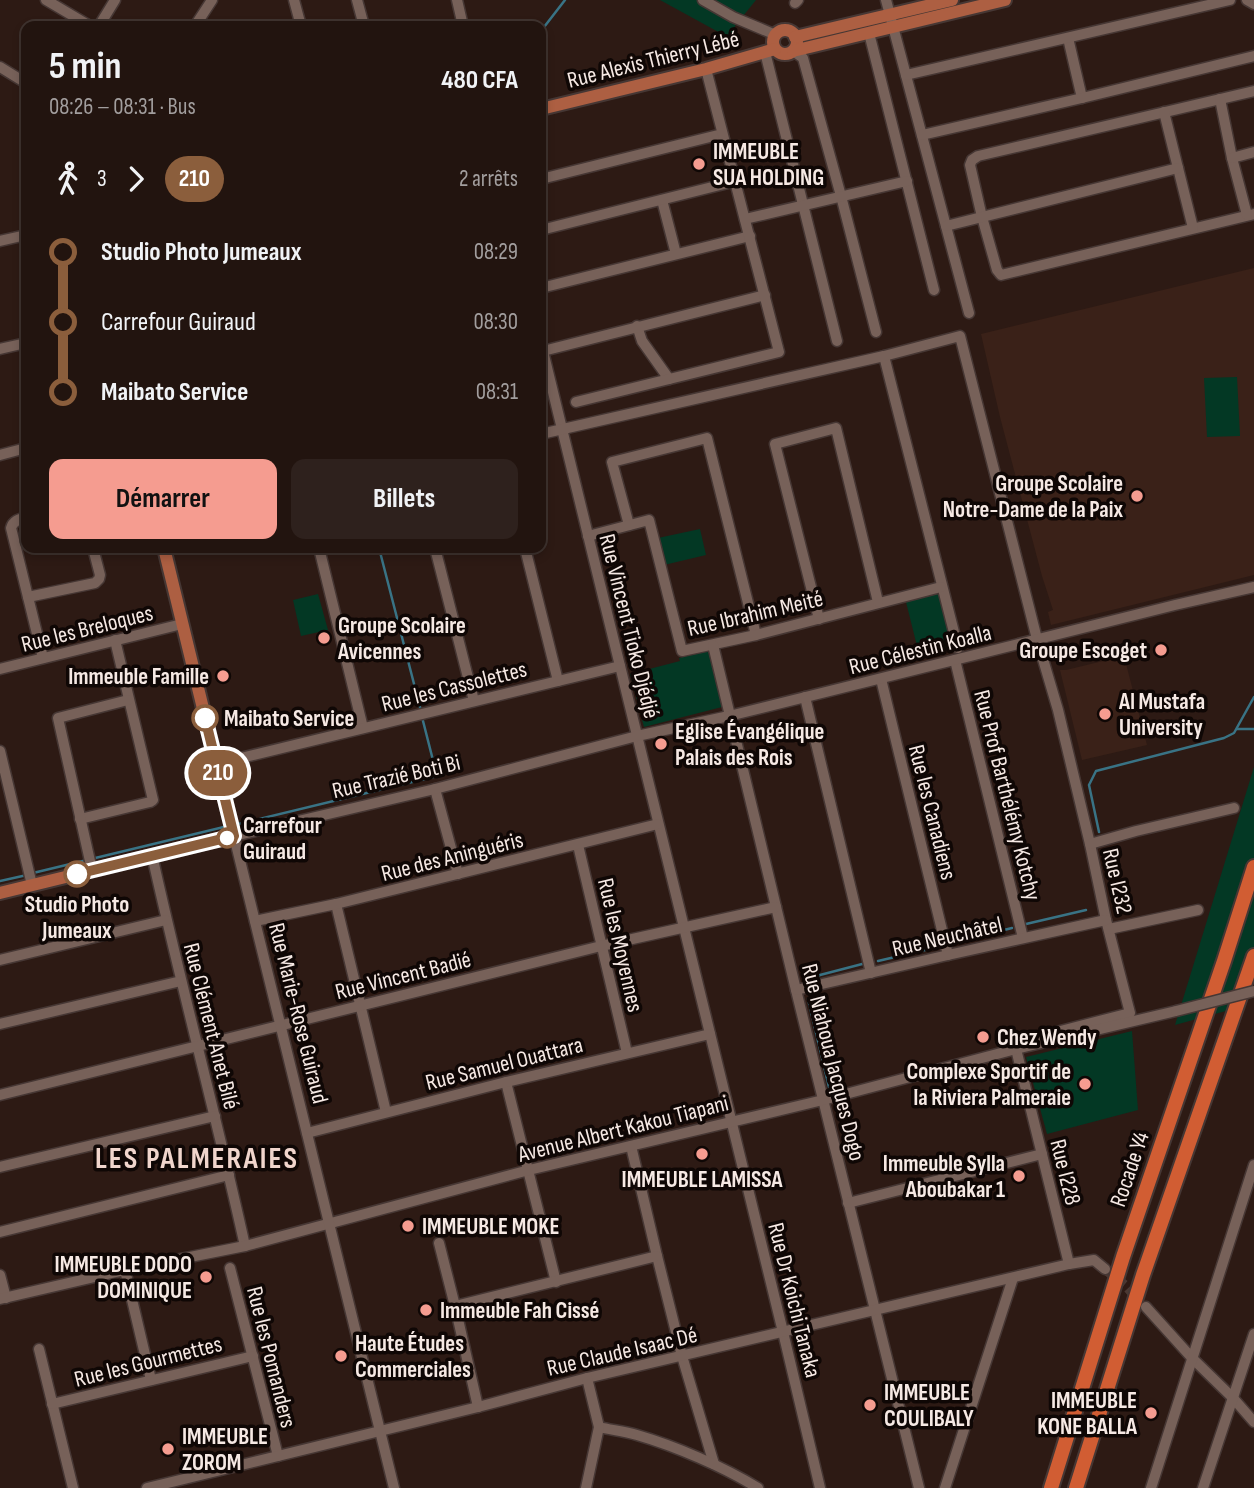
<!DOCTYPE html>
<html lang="fr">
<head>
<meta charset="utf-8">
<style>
  :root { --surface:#22140f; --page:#2e211d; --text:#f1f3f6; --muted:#a29e9e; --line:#3f332f; --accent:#f59c90 }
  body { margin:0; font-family:"Sofia Sans Condensed",sans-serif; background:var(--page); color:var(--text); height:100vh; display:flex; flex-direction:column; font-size:26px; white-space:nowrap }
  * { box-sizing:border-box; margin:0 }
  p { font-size:23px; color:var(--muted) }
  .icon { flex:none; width:38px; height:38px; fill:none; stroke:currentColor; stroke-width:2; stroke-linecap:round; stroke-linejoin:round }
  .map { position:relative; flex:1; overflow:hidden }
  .sheet { position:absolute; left:21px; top:21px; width:525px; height:532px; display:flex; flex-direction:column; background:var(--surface); border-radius:14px; box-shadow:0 4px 10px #0003,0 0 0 2px var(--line) }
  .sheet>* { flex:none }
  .badge { padding:0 14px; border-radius:23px; font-size:24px; line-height:46px }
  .map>.badge { position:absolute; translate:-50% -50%; box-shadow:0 0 0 4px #fff }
  .legs { display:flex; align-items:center; gap:10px; height:77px; padding:0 28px; font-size:23px }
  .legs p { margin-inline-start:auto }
  .head { display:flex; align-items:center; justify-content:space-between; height:119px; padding:0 28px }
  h1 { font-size:38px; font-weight:700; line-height:52px }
  .action { display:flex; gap:14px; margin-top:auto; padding:14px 28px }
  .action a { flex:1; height:80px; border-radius:14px; background:var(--accent); color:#111; font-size:28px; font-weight:700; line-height:80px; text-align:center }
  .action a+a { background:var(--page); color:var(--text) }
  ul { padding:0 28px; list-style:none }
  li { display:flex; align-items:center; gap:24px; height:70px; font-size:26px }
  li i { display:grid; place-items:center; width:10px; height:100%; margin:0 9px; background:currentColor }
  li i::after { content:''; width:18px; height:18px; margin:-9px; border:5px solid; border-radius:50%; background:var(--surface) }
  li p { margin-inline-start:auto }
  li:first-child i { background:linear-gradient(#0000 50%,currentColor 0) }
  li:last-child i { background:linear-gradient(currentColor 50%,#0000 0) }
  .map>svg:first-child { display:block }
  .built { fill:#3a2118 }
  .green { fill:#033824 }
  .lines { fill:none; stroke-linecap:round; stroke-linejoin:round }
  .stream { stroke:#397385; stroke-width:2.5 }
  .minor-tunnel { stroke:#4b3933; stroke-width:10; stroke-dasharray:10 5; stroke-linecap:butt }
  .minor-casing { stroke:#463734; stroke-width:13 }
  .major-casing { stroke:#463734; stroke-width:16 }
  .highway-casing { stroke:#463734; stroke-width:18 }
  .minor { stroke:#776159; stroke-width:10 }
  .major { stroke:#ad5f42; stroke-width:12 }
  .highway { stroke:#d15d33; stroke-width:14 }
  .minor-bridge-casing { stroke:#463734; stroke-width:13; stroke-linecap:butt }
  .minor-bridge { stroke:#776159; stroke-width:10 }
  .line-1-casing { stroke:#fff; stroke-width:16 }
  .line-1 { stroke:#8b5e3c; stroke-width:10 }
  .poi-dot { fill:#f59c90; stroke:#0f0705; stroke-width:2.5 }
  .stop-1-dot { fill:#fff; stroke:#8b5e3c; stroke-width:3.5 }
  .labels { text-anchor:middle; stroke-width:7; stroke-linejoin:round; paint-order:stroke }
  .street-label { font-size:23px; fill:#f6e9e4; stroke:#0f0705 }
  .poi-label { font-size:23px; font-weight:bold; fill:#f6e9e4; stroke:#0f0705; text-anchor:start }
  .stop-label { font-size:23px; font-weight:bold; fill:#f6e9e4; stroke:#0f0705; text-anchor:start }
  .district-label { font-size:30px; font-weight:bold; letter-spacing:2px; fill:#f0d5cc; stroke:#0f0705 }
</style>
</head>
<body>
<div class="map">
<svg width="1254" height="1488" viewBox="0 0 1254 1488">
  <rect width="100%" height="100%" fill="#2d1a14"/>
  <!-- built -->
  <g class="built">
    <polygon points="1254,268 1254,575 1051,625 1048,612 1053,610 1042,576 1000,417 981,334"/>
    <polygon points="1124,656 1147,745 1082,760 1060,670 1066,670"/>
  </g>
  <!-- green -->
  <g class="green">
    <polygon points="660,0 756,0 735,26 733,40"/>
    <polygon points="1237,377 1240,436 1207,437 1204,378"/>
    <polygon points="700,529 706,555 664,565 658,538"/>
    <polygon points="939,593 953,649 920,658 906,602"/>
    <polygon points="318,594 328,630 301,636 293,600"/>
    <polygon points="708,651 722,707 644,727 630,674 680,661 679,658"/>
    <polygon points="1254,767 1254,971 1244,1006 1175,1025"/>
    <polygon points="1132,1031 1138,1110 1047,1134 1026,1057"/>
  </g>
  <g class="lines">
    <!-- stream -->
    <g class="stream">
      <polyline points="541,31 565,0"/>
      <polyline points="541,299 541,300"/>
      <polyline points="379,548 421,711"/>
      <polyline points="1237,729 1254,729"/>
      <polyline points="234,825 437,776 422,717"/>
      <polyline points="1099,832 1089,785 1096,771 1224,738 1234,733 1254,697"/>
      <polyline points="33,873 228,826"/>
      <polyline points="0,881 27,875"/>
      <polyline points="1026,924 1086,910"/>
      <polyline points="952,943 1012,928"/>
      <polyline points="878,961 942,946"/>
      <polyline points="810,982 820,975 866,963"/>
      <polyline points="808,999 829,1087"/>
    </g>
    <!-- minor-tunnel -->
    <polyline class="minor-tunnel" points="1105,1269 1127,1287 1138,1299"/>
    <!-- minor casing -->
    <g class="minor-casing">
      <g id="minor">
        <polyline points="46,0 90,26"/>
        <polyline points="294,0 301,26"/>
        <polyline points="357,0 364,26"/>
        <polyline points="457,0 463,26"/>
        <polyline points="703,0 733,17 776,35"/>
        <polyline points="886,0 969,313"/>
        <polyline points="1247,0 1254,4"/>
        <polyline points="795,3 798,0"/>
        <polyline points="99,26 115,0"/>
        <polyline points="195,26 212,0"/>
        <polyline points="869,33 934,290"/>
        <polyline points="1068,38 1082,98"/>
        <polyline points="793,51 803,58 841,196 876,332"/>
        <polyline points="765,52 837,341"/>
        <polyline points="0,67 26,83"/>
        <polyline points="906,75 1230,0"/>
        <polyline points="1254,91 978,156 972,160 970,165 982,217 997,270 1001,275 1254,214"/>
        <polyline points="1220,99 1232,158 1247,215"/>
        <polyline points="1164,112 1193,228"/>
        <polyline points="922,135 1082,98 1254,56"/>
        <polyline points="1232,158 1254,152"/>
        <polyline points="541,179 722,134"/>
        <polyline points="662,200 676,254"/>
        <polyline points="745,219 907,181"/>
        <polyline points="946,226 1178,168"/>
        <polyline points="541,230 736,181"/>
        <polyline points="0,241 26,235"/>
        <polyline points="541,288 750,236"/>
        <polyline points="637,326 642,341 669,379"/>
        <polyline points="541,343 783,1332 820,1488"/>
        <polyline points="0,349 26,343"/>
        <polyline points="543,351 765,295"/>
        <polyline points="884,356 958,648"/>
        <polyline points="576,402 779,352 706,69"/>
        <polyline points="541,434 884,356 960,336 1037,639 1058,710 1090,844 1106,920 1130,1013 1022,1041 1017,1044 1016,1049 1069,1264"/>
        <polyline points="0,455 26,448"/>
        <path d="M26,517C19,519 13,521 11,528L43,658"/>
        <polyline points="629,525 612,462 707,438 756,635"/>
        <polyline points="588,536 649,520 682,651 756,635 941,587"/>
        <polyline points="319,548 363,728"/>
        <polyline points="435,548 474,701"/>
        <polyline points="525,548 558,681"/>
        <polyline points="28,597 95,583 99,579 100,575 93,548"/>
        <polyline points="819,619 775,444 836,428 878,602"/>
        <polyline points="713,645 796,990 919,1488"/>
        <polyline points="955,660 1023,938"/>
        <polyline points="0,669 182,624"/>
        <polyline points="881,679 948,955"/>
        <polyline points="805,697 871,973"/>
        <polyline points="0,751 32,885"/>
        <polyline points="216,764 620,666"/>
        <polyline points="435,789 458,874"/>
        <polyline points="80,819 150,802 153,800 115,640"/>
        <polyline points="1090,844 1136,831 1234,808"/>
        <polyline points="578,845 627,1053"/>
        <path d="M152,855C181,986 216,1115 245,1246"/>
        <polyline points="92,870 58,718 128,700"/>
        <polyline points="336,904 386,1112"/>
        <polyline points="255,921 336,904 658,824"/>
        <polyline points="1109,929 1198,910"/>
        <polyline points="0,960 166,920"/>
        <polyline points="796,990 948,955 1106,920"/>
        <polyline points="0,1024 181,981"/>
        <polyline points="506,1082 556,1282"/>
        <polyline points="0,1095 601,946 776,907"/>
        <polyline points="307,1133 506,1082 710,1034"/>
        <polyline points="631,1146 657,1256 682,1356 714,1464"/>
        <polyline points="0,1167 215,1116"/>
        <polyline points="848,1203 1042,1154"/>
        <polyline points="0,1232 229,1175"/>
        <polyline points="439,1243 455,1306 478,1407"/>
        <polyline points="230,1268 278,1456"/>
        <polyline points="125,1270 151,1380"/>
        <polyline points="0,1275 6,1298"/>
        <polyline points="0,1299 125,1270 245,1246 529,1170 823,1100 1016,1049 1176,1011"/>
        <polyline points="455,1306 657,1256"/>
        <polyline points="1146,1307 1192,1358 1233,1398 1254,1422"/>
        <polyline points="39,1349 73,1488"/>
        <polyline points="52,1404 253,1356"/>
        <path d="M599,1427C611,1430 624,1431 637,1435C675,1446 724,1467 758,1488"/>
        <polyline points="147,1488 478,1407 587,1378 1069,1264 1094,1260 1105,1269"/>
        <polyline points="394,1488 234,836 435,789 637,736 729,716 1175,605 1254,587"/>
        <polyline points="586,1488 599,1427 587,1378"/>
        <polyline points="945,1488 1013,1278"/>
        <polyline points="1151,1488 1254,1165"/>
        <polyline points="1203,1488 1254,1334"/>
      </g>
    </g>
    <!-- major casing -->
    <g class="major-casing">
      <g id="major">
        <circle cx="785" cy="42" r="12"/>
        <polyline points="795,37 952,0"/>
        <polyline points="793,51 1005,0"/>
        <polyline points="541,109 706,69 775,49"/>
        <polyline points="0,893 234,836 164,548"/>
      </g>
    </g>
    <!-- highway casing -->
    <g class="highway-casing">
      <g id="highway">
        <polyline points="1051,1488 1123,1257 1224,961 1254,867"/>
        <polyline points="1076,1488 1143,1275 1254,956"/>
      </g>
    </g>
    <!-- minor -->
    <use href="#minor" class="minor"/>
    <!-- major -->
    <use href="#major" class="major"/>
    <!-- highway -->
    <use href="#highway" class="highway"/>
    <!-- minor-bridge casing -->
    <g class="minor-bridge-casing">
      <polyline id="minor-bridge" points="1176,1011 1254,991"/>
    </g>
    <!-- minor-bridge -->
    <use href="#minor-bridge" class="minor-bridge"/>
  </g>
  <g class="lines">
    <!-- line-1 casing -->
    <g class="line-1-casing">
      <polyline id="line-1" points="77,874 234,836 205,718"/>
    </g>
    <!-- line-1 -->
    <use href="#line-1" class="line-1"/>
  </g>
  <!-- markers -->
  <g class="poi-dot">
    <circle cx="699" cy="164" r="7"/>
    <circle cx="1137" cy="496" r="7"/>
    <circle cx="324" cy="638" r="7"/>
    <circle cx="1161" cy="650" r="7"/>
    <circle cx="223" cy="676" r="7"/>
    <circle cx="1105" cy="714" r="7"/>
    <circle cx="661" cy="744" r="7"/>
    <circle cx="983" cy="1037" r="7"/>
    <circle cx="1085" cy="1084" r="7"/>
    <circle cx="702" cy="1154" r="7"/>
    <circle cx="1019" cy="1176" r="7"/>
    <circle cx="408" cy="1226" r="7"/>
    <circle cx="206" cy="1277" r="7"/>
    <circle cx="426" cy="1310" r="7"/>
    <circle cx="341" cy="1356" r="7"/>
    <circle cx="870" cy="1405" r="7"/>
    <circle cx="1151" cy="1413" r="7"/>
    <circle cx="168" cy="1449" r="7"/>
  </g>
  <g class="stop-1-dot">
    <circle cx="205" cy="718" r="12"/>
    <circle cx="227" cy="838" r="9"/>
    <circle cx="77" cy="874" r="12"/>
  </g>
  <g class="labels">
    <!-- street labels -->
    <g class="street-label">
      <text transform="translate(653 59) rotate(-14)" y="8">Rue Alexis Thierry Lébé</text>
      <text transform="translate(755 613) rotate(-13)" y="8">Rue Ibrahim Meité</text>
      <text transform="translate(630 626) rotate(76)" y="8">Rue Vincent Tioko Djédjé</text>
      <text transform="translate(87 628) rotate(-14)" y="8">Rue les Breloques</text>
      <text transform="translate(920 649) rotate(-14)" y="8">Rue Célestin Koalla</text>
      <text transform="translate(454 686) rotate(-14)" y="8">Rue les Cassolettes</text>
      <text transform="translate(396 776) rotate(-13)" y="8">Rue Trazié Boti Bi</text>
      <text transform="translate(1008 795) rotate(76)" y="8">Rue Prof Barthélémy Kotchy</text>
      <text transform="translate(933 812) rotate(76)" y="8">Rue les Canadiens</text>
      <text transform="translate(452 856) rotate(-14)" y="8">Rue des Aninguéris</text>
      <text transform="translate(1118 881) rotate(77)" y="8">Rue I232</text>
      <text transform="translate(947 936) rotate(-13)" y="8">Rue Neuchâtel</text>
      <text transform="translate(621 945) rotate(77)" y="8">Rue les Moyennes</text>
      <text transform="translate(403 975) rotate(-14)" y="8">Rue Vincent Badié</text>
      <text transform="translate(299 1013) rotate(76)" y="8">Rue Marie-Rose Guiraud</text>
      <text transform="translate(212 1026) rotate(76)" y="8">Rue Clément Anet Bilé</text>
      <text transform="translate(834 1062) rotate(76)" y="8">Rue Niahoua Jacques Dogo</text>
      <text transform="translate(504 1063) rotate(-14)" y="8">Rue Samuel Ouattara</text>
      <text transform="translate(623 1128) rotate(-14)" y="8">Avenue Albert Kakou Tiapani</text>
      <text transform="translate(1129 1169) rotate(-71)" y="8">Rocade Y4</text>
      <text transform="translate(1066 1172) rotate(76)" y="8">Rue I228</text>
      <text transform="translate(795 1300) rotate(76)" y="8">Rue Dr Koichi Tanaka</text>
      <text transform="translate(622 1351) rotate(-13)" y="8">Rue Claude Isaac Dé</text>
      <text transform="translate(272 1357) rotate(76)" y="8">Rue les Pomanders</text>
      <text transform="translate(148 1361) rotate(-14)" y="8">Rue les Gourmettes</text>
    </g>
    <!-- poi labels -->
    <g class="poi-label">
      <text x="713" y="159">IMMEUBLE<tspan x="713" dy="26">SUA HOLDING</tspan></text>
      <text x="1123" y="491" text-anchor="end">Groupe Scolaire<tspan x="1123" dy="26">Notre-Dame de la Paix</tspan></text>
      <text x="338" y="633">Groupe Scolaire<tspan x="338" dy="26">Avicennes</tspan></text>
      <text x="1147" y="658" text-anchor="end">Groupe Escoget</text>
      <text x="209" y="684" text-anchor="end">Immeuble Famille</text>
      <text x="1119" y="709">Al Mustafa<tspan x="1119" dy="26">University</tspan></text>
      <text x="675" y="739">Eglise Évangélique<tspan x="675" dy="26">Palais des Rois</tspan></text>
      <text x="997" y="1045">Chez Wendy</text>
      <text x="1071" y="1079" text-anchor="end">Complexe Sportif de<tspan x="1071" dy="26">la Riviera Palmeraie</tspan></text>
      <text x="1005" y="1171" text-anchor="end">Immeuble Sylla<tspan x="1005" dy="26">Aboubakar 1</tspan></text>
      <text x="702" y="1187" text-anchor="middle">IMMEUBLE LAMISSA</text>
      <text x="422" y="1234">IMMEUBLE MOKE</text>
      <text x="192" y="1272" text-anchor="end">IMMEUBLE DODO<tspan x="192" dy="26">DOMINIQUE</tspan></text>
      <text x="440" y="1318">Immeuble Fah Cissé</text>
      <text x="355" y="1351">Haute Études<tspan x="355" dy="26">Commerciales</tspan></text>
      <text x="884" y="1400">IMMEUBLE<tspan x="884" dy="26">COULIBALY</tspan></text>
      <text x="1137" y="1408" text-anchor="end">IMMEUBLE<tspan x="1137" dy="26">KONE BALLA</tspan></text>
      <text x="182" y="1444">IMMEUBLE<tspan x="182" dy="26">ZOROM</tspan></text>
    </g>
    <!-- stop labels -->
    <g class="stop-label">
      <text x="224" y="726">Maibato Service</text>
      <text x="243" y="833">Carrefour<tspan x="243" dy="26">Guiraud</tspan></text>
      <text x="77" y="912" text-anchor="middle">Studio Photo<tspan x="77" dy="26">Jumeaux</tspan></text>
    </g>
    <!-- district labels -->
    <g class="district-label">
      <text x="197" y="1168">LES PALMERAIES</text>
    </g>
  </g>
</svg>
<b class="badge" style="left:218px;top:773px;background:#8b5e3c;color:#fff">210</b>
<section class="sheet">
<div class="head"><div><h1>5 min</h1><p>08:26 – 08:31 · Bus</p></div><b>480 CFA</b></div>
<div class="legs"><svg class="icon" aria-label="walk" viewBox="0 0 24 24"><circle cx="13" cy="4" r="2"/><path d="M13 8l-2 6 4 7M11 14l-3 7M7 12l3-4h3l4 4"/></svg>3<svg class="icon" aria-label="forward" viewBox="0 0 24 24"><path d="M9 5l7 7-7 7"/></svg><b class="badge" style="background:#8b5e3c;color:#fff">210</b><p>2 arrêts</p></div>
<ul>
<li><i style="color:#8b5e3c"></i><b>Studio Photo Jumeaux</b><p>08:29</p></li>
<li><i style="color:#8b5e3c"></i><span>Carrefour Guiraud</span><p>08:30</p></li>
<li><i style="color:#8b5e3c"></i><b>Maibato Service</b><p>08:31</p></li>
</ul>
<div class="action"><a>Démarrer</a><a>Billets</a></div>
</section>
</div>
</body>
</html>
